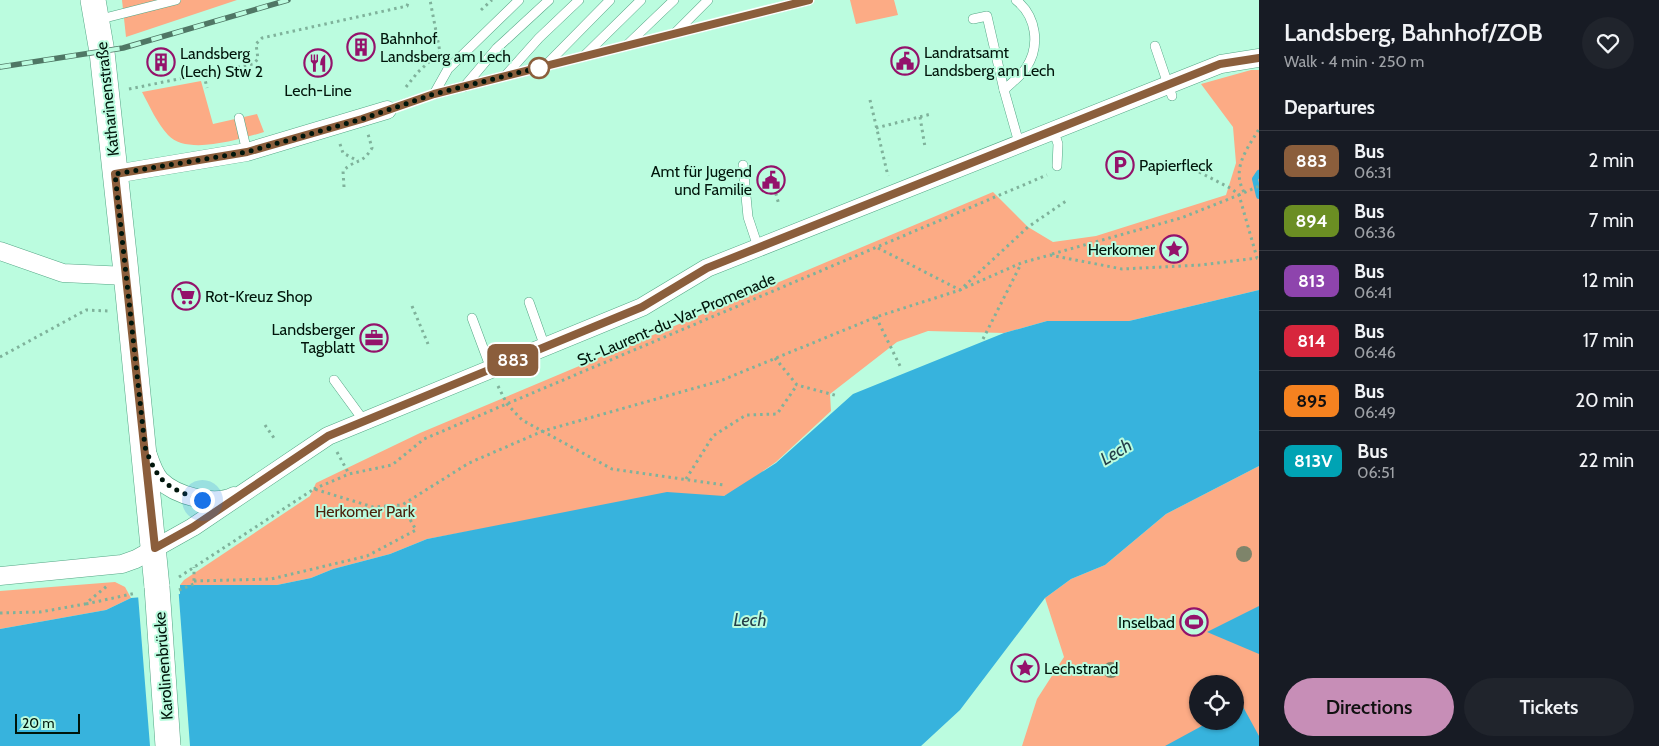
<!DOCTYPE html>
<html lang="en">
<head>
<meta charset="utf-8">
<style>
  :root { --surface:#171b24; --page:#20242c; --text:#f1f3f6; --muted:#9ea1a6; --line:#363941; --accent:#c78eb7 }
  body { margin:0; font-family:Cabin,sans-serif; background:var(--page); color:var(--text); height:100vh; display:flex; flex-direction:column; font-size:19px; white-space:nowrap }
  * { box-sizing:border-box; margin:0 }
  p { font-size:16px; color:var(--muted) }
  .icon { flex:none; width:28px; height:28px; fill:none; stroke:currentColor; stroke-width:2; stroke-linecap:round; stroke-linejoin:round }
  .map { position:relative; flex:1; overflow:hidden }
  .side { display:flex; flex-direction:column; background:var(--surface); width:400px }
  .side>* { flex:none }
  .badge { padding:0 10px; border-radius:8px; font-size:18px; line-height:32px }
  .fabs { position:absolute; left:1189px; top:675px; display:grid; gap:10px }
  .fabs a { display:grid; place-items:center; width:55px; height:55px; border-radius:50%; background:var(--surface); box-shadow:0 1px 4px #0004; font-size:25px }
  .scale { position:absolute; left:15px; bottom:12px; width:65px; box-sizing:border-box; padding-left:5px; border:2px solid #00150b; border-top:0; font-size:14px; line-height:18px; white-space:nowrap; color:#00150b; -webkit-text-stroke:4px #bbfcdf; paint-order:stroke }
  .you { position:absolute; width:25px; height:25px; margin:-12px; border:4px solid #fff; border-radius:50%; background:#1a73e8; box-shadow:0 0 0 8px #1a73e833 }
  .map>.badge { position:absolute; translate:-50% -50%; box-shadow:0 0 0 2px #fff }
  h2 { padding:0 25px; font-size:19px; line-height:45px }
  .round { display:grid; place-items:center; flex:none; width:52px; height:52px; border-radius:26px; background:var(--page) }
  .summary { display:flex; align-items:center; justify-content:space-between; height:85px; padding:0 25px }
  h1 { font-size:24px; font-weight:600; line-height:38px }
  .primary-button { display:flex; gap:10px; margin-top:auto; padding:10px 25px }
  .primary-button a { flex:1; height:58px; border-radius:30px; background:var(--accent); color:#111; font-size:20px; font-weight:600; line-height:58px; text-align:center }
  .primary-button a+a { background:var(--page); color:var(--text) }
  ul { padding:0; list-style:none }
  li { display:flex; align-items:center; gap:15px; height:60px; padding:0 25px; border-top:1px solid var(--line) }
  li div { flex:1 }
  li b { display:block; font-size:19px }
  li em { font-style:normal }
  li .badge { min-width:55px; font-weight:700; text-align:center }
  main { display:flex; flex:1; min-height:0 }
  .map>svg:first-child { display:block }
  .green { fill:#fcab85; fill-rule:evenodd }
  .water { fill:#37b3dd }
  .pier { fill:#bbfcdf }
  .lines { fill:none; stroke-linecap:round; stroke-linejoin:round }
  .stream { stroke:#37b3dd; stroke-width:6 }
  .service-casing { stroke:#54a685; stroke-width:10 }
  .minor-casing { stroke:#54a685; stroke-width:19 }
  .secondary-casing { stroke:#54a685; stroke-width:26 }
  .path { stroke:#7fb29b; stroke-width:3; stroke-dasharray:2.5 4; stroke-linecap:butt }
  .service { stroke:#fff; stroke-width:9 }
  .minor { stroke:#fff; stroke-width:18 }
  .secondary { stroke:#fff; stroke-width:25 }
  .rail-casing { stroke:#4f7765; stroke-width:5.5 }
  .rail { stroke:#bbfcdf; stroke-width:4; stroke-dasharray:11; stroke-linecap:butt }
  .secondary-bridge-casing { stroke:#54a685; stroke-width:26; stroke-linecap:butt }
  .secondary-bridge { stroke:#fff; stroke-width:25 }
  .tree { fill:#7e846a }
  .line-casing { stroke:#fff; stroke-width:11 }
  .line { stroke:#8b5e3c; stroke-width:8 }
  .walk { stroke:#00150b; stroke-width:5; stroke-dasharray:0 9 }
  .stop-dot { fill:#fff; stroke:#8b5e3c; stroke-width:2.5 }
  .labels { text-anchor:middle; stroke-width:4; stroke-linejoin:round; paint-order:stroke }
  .poi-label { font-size:16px; fill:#00150b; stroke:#bbfcdf; text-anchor:start }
  .street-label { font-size:16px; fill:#00150b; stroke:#bbfcdf }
  .park-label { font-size:16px; fill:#4c220b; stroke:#bbfcdf }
  .water-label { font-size:18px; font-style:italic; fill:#263f4a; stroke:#bbfcdf }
</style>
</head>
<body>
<main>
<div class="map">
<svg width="1259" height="746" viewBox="0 0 1259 746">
  <rect width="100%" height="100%" fill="#bbfcdf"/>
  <!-- green -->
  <g class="green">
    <polygon points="122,0 237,0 126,37"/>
    <polygon points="850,0 894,0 898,15 856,24"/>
    <polygon points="1251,70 1259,70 1259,290 1129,321 1047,321 1004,333 928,331 897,342 830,394 831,411 776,462 739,488 724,496 708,496 525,521 427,539 390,554 333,569 311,578 277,585 180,585 184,580 310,496 316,483 420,433 993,192 1028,227 1053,242 1096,236 1226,195 1236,163 1233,127 1201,84"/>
    <path d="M201,81L213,124L257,114L264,132C240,139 187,156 168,135C157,123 150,107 142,92Z"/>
    <path d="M1259,466V746H1022L1037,699L1064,657L1045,598L1071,579L1105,565L1166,514ZM1198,684H1235V721H1198Z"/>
    <polygon points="115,582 125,587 131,598 106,610 0,629 0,591"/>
  </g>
  <!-- water -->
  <g class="water">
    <polygon points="1259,290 1259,466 1166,514 1105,565 1071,579 1045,598 960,710 921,746 0,746 0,629 106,610 131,598 180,594 180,585 277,585 311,578 333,569 390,554 427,539 667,492 724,496 776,463 853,394 1004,333 1047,321 1129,321"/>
    <polygon points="1259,606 1259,654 1207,632"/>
    <polygon points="1242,705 1259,736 1259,746 1165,746 1211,721 1235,721 1235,709"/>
  </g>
  <!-- pier -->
  <polygon class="pier" points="178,584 190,746 150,746 138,595 178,591"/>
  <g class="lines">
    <!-- stream -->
    <polyline class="stream" points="1259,173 1255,179 1259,196"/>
    <!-- service casing -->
    <g class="service-casing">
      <g id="service">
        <path d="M1016,0C1036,16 1041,45 1026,68C1021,76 1011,83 1004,90L1019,143"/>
        <polyline points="973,19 987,16 1004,90"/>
        <polyline points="97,20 176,0"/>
        <polyline points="675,33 708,0"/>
        <polyline points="627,45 674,0"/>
        <polyline points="1155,46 1172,96"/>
        <polyline points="584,56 641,0"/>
        <polyline points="545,66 610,0"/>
        <polyline points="505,76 539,38 579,0"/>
        <polyline points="464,87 497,48 549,0"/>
        <polyline points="434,94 448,69 519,0"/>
        <polyline points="387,110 434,94 809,0"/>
        <polyline points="239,118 247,152"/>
        <polyline points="1053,129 1058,144 1057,166"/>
        <polyline points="743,165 748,217 758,247"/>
        <polyline points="529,302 545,347"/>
        <polyline points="472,318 491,369"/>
        <polyline points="334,380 364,421"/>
      </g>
    </g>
    <!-- minor casing -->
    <g class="minor-casing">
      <g id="minor">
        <polyline points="115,174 247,152 387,110"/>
        <polyline points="0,251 63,273 127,276"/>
        <path d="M148,455C151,464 154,473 160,480C176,496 214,506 234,496"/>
        <polyline points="0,576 122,564 136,559 193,527 328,436 642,307 707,268 1221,64 1259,58"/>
      </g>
    </g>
    <!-- secondary casing -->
    <g class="secondary-casing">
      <polyline id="secondary" points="93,0 102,52 125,263 157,587"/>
    </g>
    <!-- path -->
    <g class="path">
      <polyline points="481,10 492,0"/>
      <polyline points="227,70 228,74"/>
      <polyline points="204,75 207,88"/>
      <polyline points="406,87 418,72 440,52 430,0"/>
      <polyline points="129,89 253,64 258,59 256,44 262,38 407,6 409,0"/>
      <polyline points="870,100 888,176"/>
      <polyline points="920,117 925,147"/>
      <polyline points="876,128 931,114"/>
      <polyline points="340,144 343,153 358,161"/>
      <polyline points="1199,172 1232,189 1239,195 1259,186"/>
      <path d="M344,187L343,171C356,158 362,165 372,148L368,134"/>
      <polyline points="774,187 779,205"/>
      <path d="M1244,192C1231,169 1247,149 1259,129"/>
      <polyline points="878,248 960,290 1028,227 1066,201"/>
      <polyline points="1052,254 1181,218 1239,195 1257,258 1259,259"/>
      <polyline points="412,306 428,344"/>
      <polyline points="876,317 900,366"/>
      <polyline points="983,339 1021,264"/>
      <polyline points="0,357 86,310 108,311"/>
      <polyline points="775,358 797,385 838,396"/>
      <polyline points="498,386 507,404 522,420 612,469 724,485"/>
      <polyline points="265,425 276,441"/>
      <polyline points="337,452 349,474 392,465 424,439 1047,175"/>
      <polyline points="686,479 713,436 746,415 777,414 797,385"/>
      <polyline points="314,489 349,474"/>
      <polyline points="179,577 314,489 373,507 402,505 469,463 543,431 720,381 876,317 960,290 1021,263 1050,255 1122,269 1201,265 1257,258"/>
      <polyline points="194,581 271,579 367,556 416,530 402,505"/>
      <polyline points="179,590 194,584 194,567"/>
      <polyline points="86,604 136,593"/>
      <polyline points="0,613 40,612 85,604 107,586"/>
    </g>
    <!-- service -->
    <use href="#service" class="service"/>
    <!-- minor -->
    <use href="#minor" class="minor"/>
    <!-- secondary -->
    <use href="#secondary" class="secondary"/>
    <!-- rail casing -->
    <g class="rail-casing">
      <polyline id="rail" points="0,67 123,48 288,0"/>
    </g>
    <!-- rail -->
    <use href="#rail" class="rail"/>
    <!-- secondary-bridge casing -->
    <g class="secondary-bridge-casing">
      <polyline id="secondary-bridge" points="157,587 168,746"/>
    </g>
    <!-- secondary-bridge -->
    <use href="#secondary-bridge" class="secondary-bridge"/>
  </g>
  <!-- trees -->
  <g class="tree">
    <circle cx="1244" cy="554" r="8"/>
    <circle cx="1111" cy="670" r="8"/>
  </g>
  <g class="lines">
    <!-- line casing -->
    <g class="line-casing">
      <polyline id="line" points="809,0 434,94 362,119 247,152 115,174 155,548 193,527 328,436 642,307 707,268 1220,64 1259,58"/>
    </g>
    <!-- line -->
    <use href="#line" class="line"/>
    <!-- walk -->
    <path class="walk" d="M202,500C167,488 158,483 145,447L115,174L247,152L362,119L434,94L545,66L539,68"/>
  </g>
  <!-- icons -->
  <defs>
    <g id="building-ring" transform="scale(1.4375)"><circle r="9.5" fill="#bbfcdf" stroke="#94126b" stroke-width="1.5"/><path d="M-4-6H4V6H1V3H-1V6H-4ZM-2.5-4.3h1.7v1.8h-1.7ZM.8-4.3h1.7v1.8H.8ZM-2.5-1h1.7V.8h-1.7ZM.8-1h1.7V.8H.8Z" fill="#94126b"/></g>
    <g id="civic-ring" transform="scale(1.4375)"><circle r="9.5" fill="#bbfcdf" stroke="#94126b" stroke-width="1.5"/><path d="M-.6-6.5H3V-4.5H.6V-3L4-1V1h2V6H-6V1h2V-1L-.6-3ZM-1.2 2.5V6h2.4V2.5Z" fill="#94126b"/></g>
    <g id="restaurant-ring" transform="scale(1.4375)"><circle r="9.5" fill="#bbfcdf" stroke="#94126b" stroke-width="1.5"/><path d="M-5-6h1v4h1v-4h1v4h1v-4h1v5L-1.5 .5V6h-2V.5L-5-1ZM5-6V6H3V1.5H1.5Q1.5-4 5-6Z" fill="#94126b"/></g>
    <g id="parking-ring" transform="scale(1.4375)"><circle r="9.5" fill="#bbfcdf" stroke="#94126b" stroke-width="1.5"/><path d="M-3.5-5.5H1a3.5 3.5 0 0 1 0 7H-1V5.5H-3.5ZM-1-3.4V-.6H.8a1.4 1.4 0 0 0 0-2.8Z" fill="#94126b"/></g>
    <g id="sight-ring" transform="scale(1.4375)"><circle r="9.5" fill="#bbfcdf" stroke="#94126b" stroke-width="1.5"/><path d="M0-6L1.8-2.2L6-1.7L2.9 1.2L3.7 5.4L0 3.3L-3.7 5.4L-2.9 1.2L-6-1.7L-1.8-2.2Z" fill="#94126b"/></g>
    <g id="supermarket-ring" transform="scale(1.4375)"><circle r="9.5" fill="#bbfcdf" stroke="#94126b" stroke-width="1.5"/><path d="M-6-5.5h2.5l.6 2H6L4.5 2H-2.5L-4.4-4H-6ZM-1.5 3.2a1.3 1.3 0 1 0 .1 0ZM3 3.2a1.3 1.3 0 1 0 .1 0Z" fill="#94126b"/></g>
    <g id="office-ring" transform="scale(1.4375)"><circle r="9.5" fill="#bbfcdf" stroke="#94126b" stroke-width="1.5"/><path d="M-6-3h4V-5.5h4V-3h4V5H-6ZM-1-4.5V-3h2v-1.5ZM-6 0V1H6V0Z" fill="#94126b"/></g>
    <g id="stadium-ring" transform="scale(1.4375)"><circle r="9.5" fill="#bbfcdf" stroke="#94126b" stroke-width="1.5"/><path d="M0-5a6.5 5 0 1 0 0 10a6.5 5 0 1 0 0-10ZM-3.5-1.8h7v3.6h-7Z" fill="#94126b"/></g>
  </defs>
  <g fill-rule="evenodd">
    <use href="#building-ring" x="361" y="47"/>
    <use href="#civic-ring" x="905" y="61"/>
    <use href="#building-ring" x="161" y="62"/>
    <use href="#restaurant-ring" x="318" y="63"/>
    <use href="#parking-ring" x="1120" y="165"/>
    <use href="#civic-ring" x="771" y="180"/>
    <use href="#sight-ring" x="1174" y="249"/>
    <use href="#supermarket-ring" x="186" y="296"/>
    <use href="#office-ring" x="374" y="338"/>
    <use href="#stadium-ring" x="1194" y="622"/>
    <use href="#sight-ring" x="1025" y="668"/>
  </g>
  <!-- markers -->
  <circle class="stop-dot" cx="539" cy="68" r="10"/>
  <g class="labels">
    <!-- poi labels -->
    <g class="poi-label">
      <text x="380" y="44">Bahnhof<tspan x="380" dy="18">Landsberg am Lech</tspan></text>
      <text x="924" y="58">Landratsamt<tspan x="924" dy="18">Landsberg am Lech</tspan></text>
      <text x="180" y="59">Landsberg<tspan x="180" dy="18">(Lech) Stw 2</tspan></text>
      <text x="318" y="96" text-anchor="middle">Lech-Line</text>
      <text x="1139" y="171">Papierfleck</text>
      <text x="752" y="177" text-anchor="end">Amt für Jugend<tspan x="752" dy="18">und Familie</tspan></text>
      <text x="1155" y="255" text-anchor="end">Herkomer</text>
      <text x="205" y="302">Rot-Kreuz Shop</text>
      <text x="355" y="335" text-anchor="end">Landsberger<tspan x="355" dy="18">Tagblatt</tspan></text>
      <text x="1175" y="628" text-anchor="end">Inselbad</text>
      <text x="1044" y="674">Lechstrand</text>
    </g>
    <!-- street labels -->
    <g class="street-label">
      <text transform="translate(107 99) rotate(-96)" y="6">Katharinenstraße</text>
      <text transform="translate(676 319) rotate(-23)" y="6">St.-Laurent-du-Var-Promenade</text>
      <text transform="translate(163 666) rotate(-94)" y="6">Karolinenbrücke</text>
    </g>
    <!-- park labels -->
    <g class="park-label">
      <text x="365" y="517">Herkomer Park</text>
    </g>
    <!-- water labels -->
    <g class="water-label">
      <text transform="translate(1116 452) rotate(-31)" y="6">Lech</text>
      <text x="750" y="626">Lech</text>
    </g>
  </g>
</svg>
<div class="fabs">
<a><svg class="icon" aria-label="locate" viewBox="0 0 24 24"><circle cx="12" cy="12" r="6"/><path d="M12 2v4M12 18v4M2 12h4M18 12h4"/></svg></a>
</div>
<div class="scale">20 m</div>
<div class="you" style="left:202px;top:500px"></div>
<b class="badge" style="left:513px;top:360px;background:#8b5e3c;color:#fff">883</b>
</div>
<section class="side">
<div class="summary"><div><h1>Landsberg, Bahnhof/ZOB</h1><p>Walk · 4 min · 250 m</p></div><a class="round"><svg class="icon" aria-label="heart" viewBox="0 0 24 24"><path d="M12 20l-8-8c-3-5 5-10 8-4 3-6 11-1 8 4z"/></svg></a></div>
<h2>Departures</h2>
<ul>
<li><span class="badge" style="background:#8b5e3c;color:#fff">883</span><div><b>Bus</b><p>06:31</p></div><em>2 min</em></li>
<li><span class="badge" style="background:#6b8e23;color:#fff">894</span><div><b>Bus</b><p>06:36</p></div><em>7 min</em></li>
<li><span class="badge" style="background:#8e44ad;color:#fff">813</span><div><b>Bus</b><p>06:41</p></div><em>12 min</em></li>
<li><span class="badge" style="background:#d7263d;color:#fff">814</span><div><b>Bus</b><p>06:46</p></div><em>17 min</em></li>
<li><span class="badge" style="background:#f58220;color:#111">895</span><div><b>Bus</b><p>06:49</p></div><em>20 min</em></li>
<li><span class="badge" style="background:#00a3b4;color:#fff">813V</span><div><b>Bus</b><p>06:51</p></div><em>22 min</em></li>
</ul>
<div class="primary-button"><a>Directions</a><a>Tickets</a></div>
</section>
</main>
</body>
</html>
